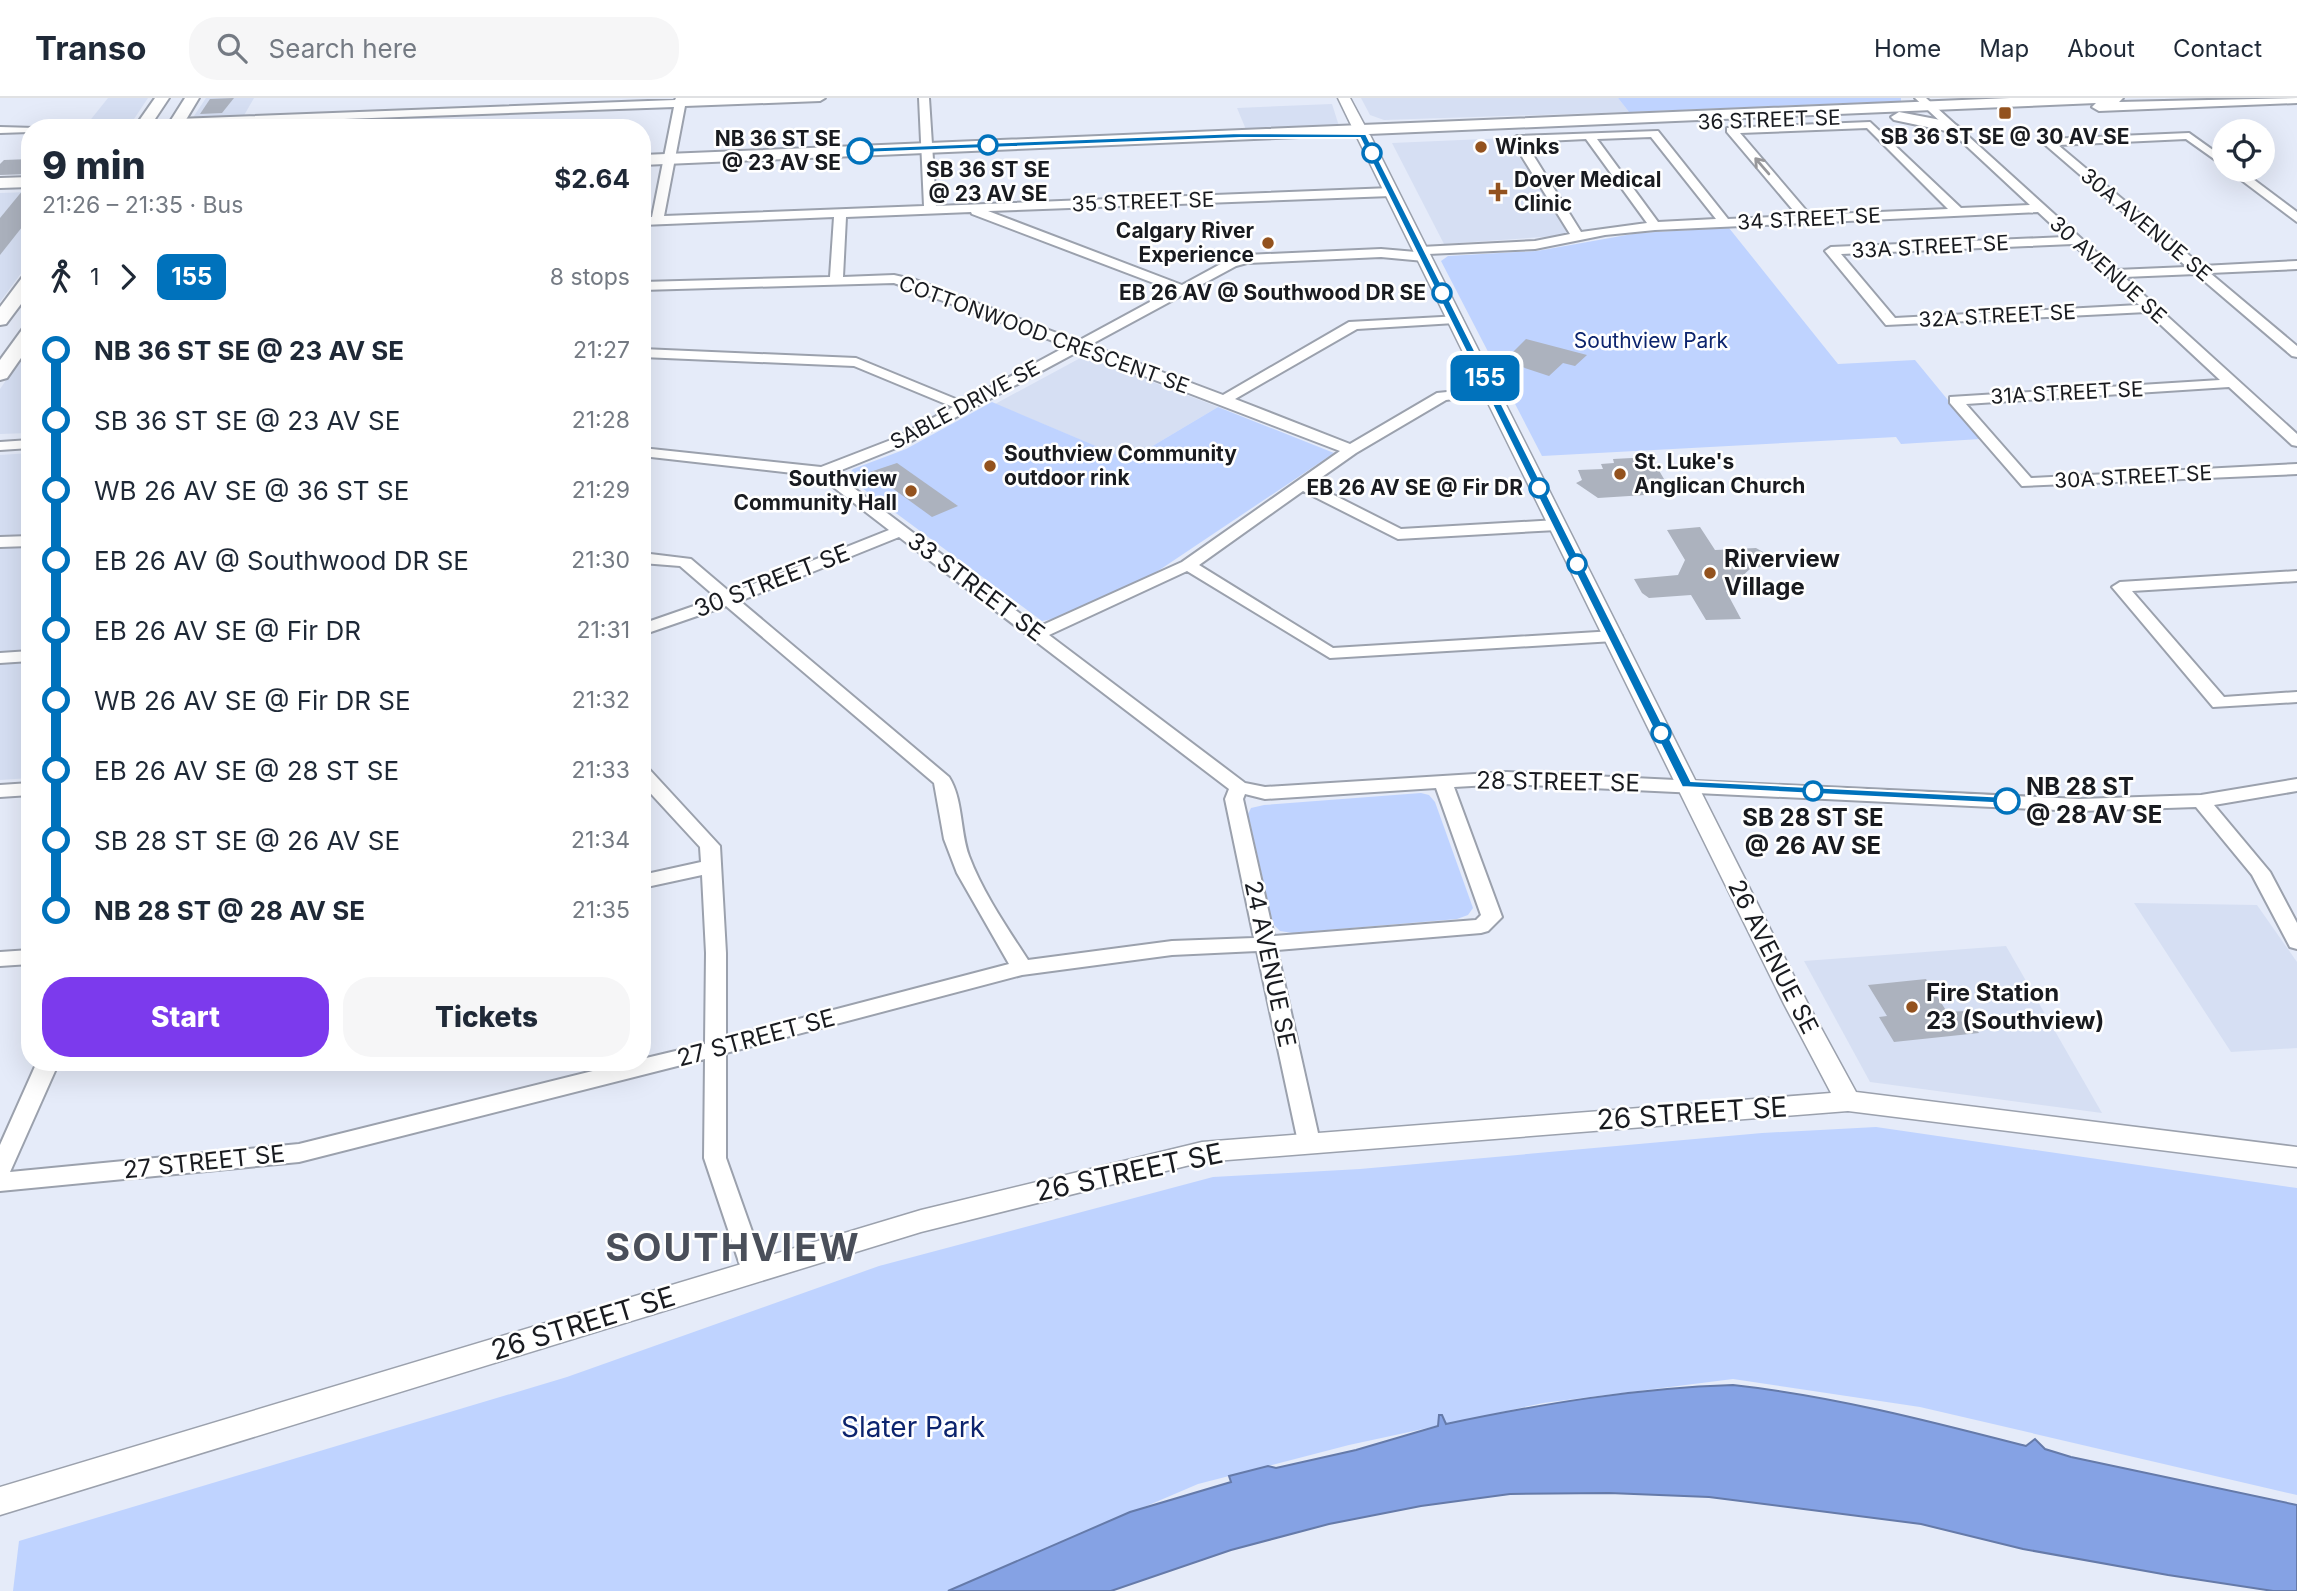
<!DOCTYPE html>
<html lang="en">
<head>
<meta charset="utf-8">
<style>
  :root { --surface:#fff; --page:#f6f6f7; --text:#1f2937; --muted:#747a83; --line:#e0e1e3; --accent:#7c3aed }
  body { margin:0; font-family:Inter,sans-serif; background:var(--page); color:var(--text); height:100vh; display:flex; flex-direction:column; font-size:26px; white-space:nowrap }
  * { box-sizing:border-box; margin:0 }
  p { font-size:23px; color:var(--muted) }
  .icon { flex:none; width:38px; height:38px; fill:none; stroke:currentColor; stroke-width:2; stroke-linecap:round; stroke-linejoin:round }
  .map { position:relative; flex:1; overflow:hidden }
  .sheet { position:absolute; left:21px; top:21px; width:630px; height:952px; display:flex; flex-direction:column; background:var(--surface); border-radius:28px; box-shadow:0 7px 28px #0002 }
  .sheet>* { flex:none }
  .badge { padding:0 14px; border-radius:10px; font-size:24px; line-height:46px }
  .tools { position:absolute; left:2212px; top:21px; display:grid; gap:14px }
  .tools a { display:grid; place-items:center; width:63px; height:63px; border-radius:50%; background:var(--surface); box-shadow:0 7px 28px #0002; font-size:35px }
  .map>.badge { position:absolute; translate:-50% -50%; box-shadow:0 0 0 4px #fff }
  .legs { display:flex; align-items:center; gap:10px; height:77px; padding:0 21px; font-size:23px }
  .legs p { margin-inline-start:auto }
  .overview { display:flex; align-items:center; justify-content:space-between; height:119px; padding:0 21px }
  h1 { font-size:38px; font-weight:800; line-height:52px }
  .cta { display:flex; gap:14px; margin-top:auto; padding:14px 21px }
  .cta a { flex:1; height:80px; border-radius:28px; background:var(--accent); color:#fff; font-size:28px; font-weight:800; line-height:80px; text-align:center }
  .cta a+a { background:var(--page); color:var(--text) }
  ul { padding:0 21px; list-style:none }
  li { display:flex; align-items:center; gap:24px; height:70px; font-size:26px }
  li i { display:grid; place-items:center; width:10px; height:100%; margin:0 9px; background:currentColor }
  li i::after { content:''; width:18px; height:18px; margin:-9px; border:5px solid; border-radius:50%; background:var(--surface) }
  li p { margin-inline-start:auto }
  li:first-child i { background:linear-gradient(#0000 50%,currentColor 0) }
  li:last-child i { background:linear-gradient(currentColor 50%,#0000 0) }
  header { display:flex; align-items:center; gap:42px; box-sizing:border-box; height:98px; padding:0 35px; background:var(--surface); border-bottom:2px solid var(--line) }
  header strong { font-size:33px }
  nav { display:flex; gap:38px; margin-inline-start:auto; font-size:24px }
  .search { width:490px; height:63px; background:var(--page); display:flex; align-items:center; gap:18px; box-sizing:border-box; padding:0 24px; border-radius:28px; color:var(--muted); font-size:26px }
  .map>svg:first-child { display:block }
  .built { fill:#d6dff3 }
  .green { fill:#bfd3ff }
  .water { fill:#85a2e4; stroke:#657aa9; stroke-width:2 }
  .building { fill:#acb2be }
  .lines { fill:none; stroke-linecap:round; stroke-linejoin:round }
  .minor-casing { stroke:#9ba1ad; stroke-width:4 }
  .tertiary-casing { stroke:#9ba1ad; stroke-width:3 }
  .secondary-casing { stroke:#9ba1ad; stroke-width:4 }
  .minor { fill:#fff; fill-rule:evenodd }
  .tertiary { fill:#fff; fill-rule:evenodd }
  .secondary { fill:#fff; fill-rule:evenodd }
  .oneway { stroke:#98989b }
  .line-1 { fill:#0072bc; stroke:#fff; stroke-width:2 }
  .poi-dot { fill:#93521e; stroke:#fff; stroke-width:2.5 }
  .stop-1-dot { fill:#fff; stroke:#0072bc; stroke-width:3.5 }
  .labels { text-anchor:middle; stroke-width:5; stroke-linejoin:round; paint-order:stroke }
  .far-street-label { font-size:21px; fill:#191b20; stroke:#fff }
  .far-poi-label { font-size:21px; font-weight:bold; fill:#191b20; stroke:#fff; text-anchor:start }
  .far-stop-label { font-size:21px; font-weight:bold; fill:#191b20; stroke:#fff; text-anchor:end }
  .far-park-label { font-size:21px; fill:#0c246e; stroke:#fff }
  .poi-label { font-size:24px; font-weight:bold; fill:#191b20; stroke:#fff; text-anchor:start }
  .street-label { font-size:24px; fill:#191b20; stroke:#fff }
  .stop-label { font-size:24px; font-weight:bold; fill:#191b20; stroke:#fff; text-anchor:start }
  .near-street-label { font-size:28px; fill:#191b20; stroke:#fff }
  .near-park-label { font-size:28px; fill:#0c246e; stroke:#fff }
  .near-district-label { font-size:38px; font-weight:bold; letter-spacing:2px; fill:#4a4f5a; stroke:#fff }
</style>
</head>
<body>
<header>
<strong>Transo</strong>
<div class="search"><svg class="icon" aria-label="search" viewBox="0 0 24 24"><circle cx="10" cy="10" r="6"/><path d="M15 15l6 6"/></svg>Search here</div>
<nav><a>Home</a><a>Map</a><a>About</a><a>Contact</a></nav>
</header>
<div class="map">
<svg width="2297" height="1493" viewBox="0 0 2297 1493">
  <rect width="100%" height="100%" fill="#e5ebf9"/>
  <!-- built -->
  <g class="built">
    <polygon points="108,0 148,0 128,30 84,30"/>
    <polygon points="206,0 254,0 239,26 275,25 272,30 186,30"/>
    <polygon points="1361,0 1618,0 1629,14 1384,22 1370,17"/>
    <polygon points="1332,6 1339,28 1247,34 1237,10"/>
    <polygon points="1507,40 1570,137 1444,146 1392,45"/>
    <polygon points="30,94 30,163 0,204 0,95"/>
    <polygon points="30,247 30,335 0,336 0,291"/>
    <polygon points="1084,258 1218,309 1129,362 995,306"/>
    <polygon points="30,355 30,680 0,682 0,357"/>
    <polygon points="2134,805 2257,807 2297,864 2297,950 2231,954"/>
    <polygon points="2006,848 2102,1015 1870,984 1804,863"/>
  </g>
  <!-- green -->
  <g class="green">
    <polygon points="1618,0 1901,0 1901,3 1629,14"/>
    <polygon points="1729,130 1838,266 1915,262 1980,341 1901,346 1896,339 1542,358 1441,163 1448,158 1537,153 1638,135"/>
    <polygon points="992,304 1129,362 1218,309 1334,355 1143,483 1058,520 1042,523 847,379 853,371 906,351"/>
    <polygon points="1421,695 1429,697 1435,704 1473,810 1468,817 1457,821 1293,835 1280,833 1273,826 1248,716 1251,710 1264,707"/>
    <polygon points="1876,1029 2297,1090 2297,1397 1920,1309 1733,1281 1543,1305 1349,1347 1198,1386 948,1493 13,1493 19,1443 567,1279 879,1168 1213,1079 1360,1071 1762,1035"/>
  </g>
  <!-- water -->
  <path class="water" d="M1733,1287C1833,1298 1929,1323 2026,1348L2035,1341L2045,1351L2071,1359L2297,1407V1493H2273L2168,1477L2023,1451L1921,1426L1709,1399L1609,1395L1510,1396L1421,1408L1329,1426L1231,1452L1111,1493H948L1130,1414L1231,1384L1229,1378L1268,1368L1276,1370L1356,1352L1438,1328L1439,1317H1442L1446,1326C1541,1306 1636,1290 1733,1287Z"/>
  <!-- building -->
  <g class="building">
    <polygon points="234,0 222,15 200,16 210,1"/>
    <polygon points="30,61 30,76 0,77 0,66 4,62"/>
    <polygon points="23,92 30,92 30,119 0,157 0,120"/>
    <polygon points="1526,241 1587,257 1575,268 1563,265 1549,278 1504,263"/>
    <polygon points="1651,359 1664,381 1637,382 1645,397 1598,400 1576,385 1582,382 1578,372 1603,371 1601,366 1614,365 1613,361"/>
    <polygon points="897,365 958,408 932,419 870,374"/>
    <polygon points="1700,429 1715,452 1756,450 1763,454 1772,468 1751,470 1726,493 1741,521 1706,522 1691,497 1649,500 1642,495 1634,481 1678,477 1685,462 1667,432"/>
    <polygon points="1926,881 1947,914 1965,913 1979,935 1894,944 1879,919 1887,918 1868,887"/>
  </g>
  <g class="lines">
    <!-- minor casing -->
    <g class="minor-casing">
      <g id="minor">
        <path d="M676,0H825L820,3L685,8L664,118L924,108L919,0H929L936,108L1391,90L1397,94L1391,98L988,113L1182,187L1228,162L1246,157L1381,151L1416,154L1417,150L1421,149L1535,143L1570,136L1511,41L1517,38L1658,33L1728,121L1798,118L1727,34V30L1870,24L1961,110L2030,107L1915,0H1926L2116,172L2187,169L2042,44L2048,41L2189,35L2224,60V68L2186,41L2058,47L2202,168L2297,163V171L2210,175L2297,248V259L2292,258L2196,176L2124,179L2297,336V348L2292,347L2229,289L1966,306L2031,380L2297,366V376L2022,388L1950,305V299L2220,282L2147,214L1886,227L1825,153L1831,149L2065,139L2038,114L1655,132L1605,137L1535,151L1428,156V162L1424,163L1381,159L1247,165L1236,168L1090,247L1223,297L1349,224L1460,218L1462,221L1455,225L1357,231L1235,301L1350,346L1437,295L1497,289V295L1446,302L1356,355L1312,386L1401,431L1557,422L1565,427L1557,432L1398,441L1303,393L1199,467L1333,550L1614,533L1622,538L1614,543L1330,560L1187,473L1049,537L1245,685L1265,689L1507,674L2079,701L2201,697L2297,681V693L2214,707L2270,774L2297,825V851L2290,849L2252,777L2196,709L2079,713L1507,686L1454,689L1502,819L1488,833L1481,835L1277,852L1320,1044L1317,1050L1309,1053L1301,1050L1298,1044L1257,853L1172,857L1022,877L726,955V1060L766,1173L763,1180L754,1183L745,1180L742,1173L704,1060L705,961L299,1064L0,1093V1047L37,964H59L10,1074L299,1046L629,964H642V961L705,946L706,855L702,777L642,790V777L701,764L700,749L642,686V669L649,671L720,748L726,855V940L1009,866L957,775L944,741L934,685L726,508L642,537V526L717,500L680,468L642,465V455L691,461L731,495L889,432L819,378L642,358V350L821,369L896,340L953,309L854,268L642,259V251L856,260L963,304L1067,248L894,185L642,192V184L830,179L834,119L642,127V119H652L674,9L177,27L171,24L177,21L675,2ZM1867,30L1948,111L1810,117L1740,35ZM1651,39L1716,121L1658,124L1597,41ZM1586,41L1647,125L1581,134L1525,44ZM971,114L972,116L1172,192L1078,243L916,182L894,177L843,179L846,119ZM2073,146L2139,207L1895,220L1841,156ZM1079,253L1340,353L1182,464L1038,529L834,375L906,346ZM899,439L1229,691L1225,701L1254,840L1172,843L1028,862C1006,828 983,795 969,758C960,733 963,701 949,679L740,503ZM1436,690L1481,817L1476,822L1274,838L1243,701L1245,696L1265,701Z"/>
        <polygon points="67,26 72,30 46,30"/>
        <polygon points="0,29 35,30 30,30 30,34 0,35"/>
        <polygon points="2228,72 2241,72 2297,114 2297,124"/>
        <polygon points="30,342 30,350 0,352 0,344"/>
        <polygon points="30,438 30,448 0,449 0,439"/>
        <polygon points="2297,473 2297,483 2132,493 2224,599 2297,594 2297,604 2213,609 2112,489 2120,484"/>
        <polygon points="30,553 30,563 0,565 0,555"/>
        <polygon points="30,685 30,697 0,699 0,687"/>
        <polygon points="30,852 30,866 0,868 0,854"/>
      </g>
    </g>
    <!-- tertiary casing -->
    <g class="tertiary-casing">
      <g id="tertiary">
        <polygon points="1338,0 1350,0 1366,30 1364,33 1354,33"/>
        <polygon points="1363,33 1370,37 1808,906 1856,994 2297,1049 2297,1069 1848,1013 1202,1064 921,1134 0,1417 0,1389 921,1112 1202,1044 1831,995 1784,906 1356,37"/>
      </g>
    </g>
    <!-- secondary casing -->
    <g class="secondary-casing">
      <g id="secondary">
        <polygon points="155,0 169,0 149,30 134,30"/>
        <polygon points="185,0 199,0 181,30 166,30"/>
        <polygon points="2010,0 2123,0 2119,4 2297,0 2297,5 2099,13 2092,9 2096,5 642,67 642,57"/>
        <polygon points="1899,14 1951,24 1959,29 1951,34 1894,22 1891,19"/>
        <polygon points="30,79 30,89 0,90 0,80"/>
        <polygon points="30,176 30,194 6,226 0,227 0,209 24,177"/>
        <polygon points="30,228 30,247 7,280 0,282 0,262 24,229"/>
      </g>
    </g>
    <!-- minor -->
    <use href="#minor" class="minor"/>
    <!-- tertiary -->
    <use href="#tertiary" class="tertiary"/>
    <!-- secondary -->
    <use href="#secondary" class="secondary"/>
  </g>
  <!-- one-way arrows -->
  <defs><path id="oneway-shaft" d="M-6 0H5M1.5-3L5.5 0L1.5 3" fill="none" stroke-width="1.6" stroke-linecap="round" stroke-linejoin="round" transform="scale(1.75)"/></defs>
  <use class="oneway" href="#oneway-shaft" transform="translate(1762 68) rotate(-131)"/>
  <!-- line-1 -->
  <polygon class="line-1" points="1240,35 1366,36 1691,683 2007,699 2012,700 2012,706 1682,689 1360,40 1240,40 860,55 856,53 860,50"/>
  <!-- markers -->
  <g class="poi-dot">
    <rect x="1998" y="8" width="14" height="14" rx="3.5"/>
    <circle cx="1481" cy="49" r="7"/>
    <path d="M1494.5 83.5h7v7h7v7h-7v7h-7v-7h-7v-7h7z"/>
    <circle cx="1268" cy="145" r="7"/>
    <circle cx="990" cy="368" r="7"/>
    <circle cx="1620" cy="376" r="7"/>
    <circle cx="911" cy="393" r="7"/>
    <circle cx="1710" cy="475" r="7"/>
    <circle cx="1912" cy="909" r="7"/>
  </g>
  <g class="stop-1-dot">
    <circle cx="988" cy="47" r="9"/>
    <circle cx="860" cy="53" r="12"/>
    <circle cx="1372" cy="55" r="9"/>
    <circle cx="1442" cy="195" r="9"/>
    <circle cx="1539" cy="390" r="9"/>
    <circle cx="1577" cy="466" r="9"/>
    <circle cx="1661" cy="635" r="9"/>
    <circle cx="1813" cy="693" r="9"/>
    <circle cx="2007" cy="703" r="12"/>
  </g>
  <g class="labels">
    <!-- far-street labels -->
    <g class="far-street-label">
      <text transform="translate(1769 22) rotate(-2)" y="7">36 STREET SE</text>
      <text transform="translate(1143 104) rotate(-2)" y="7">35 STREET SE</text>
      <text transform="translate(1809 121) rotate(-3)" y="7">34 STREET SE</text>
      <text transform="translate(2146 127) rotate(40)" y="7">30A AVENUE SE</text>
      <text transform="translate(1930 149) rotate(-3)" y="7">33A STREET SE</text>
      <text transform="translate(2108 172) rotate(42)" y="7">30 AVENUE SE</text>
      <text transform="translate(1997 218) rotate(-3)" y="7">32A STREET SE</text>
      <text transform="translate(1044 237) rotate(20)" y="7">COTTONWOOD CRESCENT SE</text>
      <text transform="translate(2067 295) rotate(-3)" y="7">31A STREET SE</text>
      <text transform="translate(965 307) rotate(-28)" y="7">SABLE DRIVE SE</text>
      <text transform="translate(2133 379) rotate(-3)" y="7">30A STREET SE</text>
    </g>
    <!-- far-poi labels -->
    <g class="far-poi-label">
      <text x="2005" y="46" text-anchor="middle">SB 36 ST SE @ 30 AV SE</text>
      <text x="1495" y="56">Winks</text>
      <text x="1514" y="89">Dover Medical<tspan x="1514" dy="24">Clinic</tspan></text>
      <text x="1254" y="140" text-anchor="end">Calgary River<tspan x="1254" dy="24">Experience</tspan></text>
      <text x="1004" y="363">Southview Community<tspan x="1004" dy="24">outdoor rink</tspan></text>
      <text x="1634" y="371">St. Luke's<tspan x="1634" dy="24">Anglican Church</tspan></text>
      <text x="897" y="388" text-anchor="end">Southview<tspan x="897" dy="24">Community Hall</tspan></text>
    </g>
    <!-- far-stop labels -->
    <g class="far-stop-label">
      <text x="841" y="48">NB 36 ST SE<tspan x="841" dy="24">@ 23 AV SE</tspan></text>
      <text x="988" y="79" text-anchor="middle">SB 36 ST SE<tspan x="988" dy="24">@ 23 AV SE</tspan></text>
      <text x="1426" y="202">EB 26 AV @ Southwood DR SE</text>
      <text x="1523" y="397">EB 26 AV SE @ Fir DR</text>
    </g>
    <!-- far-park labels -->
    <g class="far-park-label">
      <text x="1651" y="250">Southview Park</text>
    </g>
    <!-- poi labels -->
    <g class="poi-label">
      <text x="1724" y="469">Riverview<tspan x="1724" dy="28">Village</tspan></text>
      <text x="1926" y="903">Fire Station<tspan x="1926" dy="28">23 (Southview)</tspan></text>
    </g>
    <!-- street labels -->
    <g class="street-label">
      <text transform="translate(772 483) rotate(-21)" y="8">30 STREET SE</text>
      <text transform="translate(976 489) rotate(37)" y="8">33 STREET SE</text>
      <text transform="translate(1558 684) rotate(1)" y="8">28 STREET SE</text>
      <text transform="translate(1773 859) rotate(63)" y="8">26 AVENUE SE</text>
      <text transform="translate(1270 866) rotate(78)" y="8">24 AVENUE SE</text>
      <text transform="translate(756 940) rotate(-15)" y="8">27 STREET SE</text>
      <text transform="translate(204 1064) rotate(-6)" y="8">27 STREET SE</text>
    </g>
    <!-- stop labels -->
    <g class="stop-label">
      <text x="2026" y="697">NB 28 ST<tspan x="2026" dy="28">@ 28 AV SE</tspan></text>
      <text x="1813" y="728" text-anchor="middle">SB 28 ST SE<tspan x="1813" dy="28">@ 26 AV SE</tspan></text>
    </g>
    <!-- near-street labels -->
    <g class="near-street-label">
      <text transform="translate(1692 1015) rotate(-4)" y="10">26 STREET SE</text>
      <text transform="translate(1129 1074) rotate(-12)" y="10">26 STREET SE</text>
      <text transform="translate(583 1225) rotate(-17)" y="10">26 STREET SE</text>
    </g>
    <!-- near-park labels -->
    <g class="near-park-label">
      <text x="913" y="1339">Slater Park</text>
    </g>
    <!-- near-district labels -->
    <g class="near-district-label">
      <text x="733" y="1163">SOUTHVIEW</text>
    </g>
  </g>
</svg>
<div class="tools">
<a><svg class="icon" aria-label="locate" viewBox="0 0 24 24"><circle cx="12" cy="12" r="6"/><path d="M12 2v4M12 18v4M2 12h4M18 12h4"/></svg></a>
</div>
<b class="badge" style="left:1485px;top:280px;background:#0072bc;color:#fff">155</b>
<section class="sheet">
<div class="overview"><div><h1>9 min</h1><p>21:26 – 21:35 · Bus</p></div><b>$2.64</b></div>
<div class="legs"><svg class="icon" aria-label="walk" viewBox="0 0 24 24"><circle cx="13" cy="4" r="2"/><path d="M13 8l-2 6 4 7M11 14l-3 7M7 12l3-4h3l4 4"/></svg>1<svg class="icon" aria-label="forward" viewBox="0 0 24 24"><path d="M9 5l7 7-7 7"/></svg><b class="badge" style="background:#0072bc;color:#fff">155</b><p>8 stops</p></div>
<ul>
<li><i style="color:#0072bc"></i><b>NB 36 ST SE @ 23 AV SE</b><p>21:27</p></li>
<li><i style="color:#0072bc"></i><span>SB 36 ST SE @ 23 AV SE</span><p>21:28</p></li>
<li><i style="color:#0072bc"></i><span>WB 26 AV SE @ 36 ST SE</span><p>21:29</p></li>
<li><i style="color:#0072bc"></i><span>EB 26 AV @ Southwood DR SE</span><p>21:30</p></li>
<li><i style="color:#0072bc"></i><span>EB 26 AV SE @ Fir DR</span><p>21:31</p></li>
<li><i style="color:#0072bc"></i><span>WB 26 AV SE @ Fir DR SE</span><p>21:32</p></li>
<li><i style="color:#0072bc"></i><span>EB 26 AV SE @ 28 ST SE</span><p>21:33</p></li>
<li><i style="color:#0072bc"></i><span>SB 28 ST SE @ 26 AV SE</span><p>21:34</p></li>
<li><i style="color:#0072bc"></i><b>NB 28 ST @ 28 AV SE</b><p>21:35</p></li>
</ul>
<div class="cta"><a>Start</a><a>Tickets</a></div>
</section>
</div>
</body>
</html>
